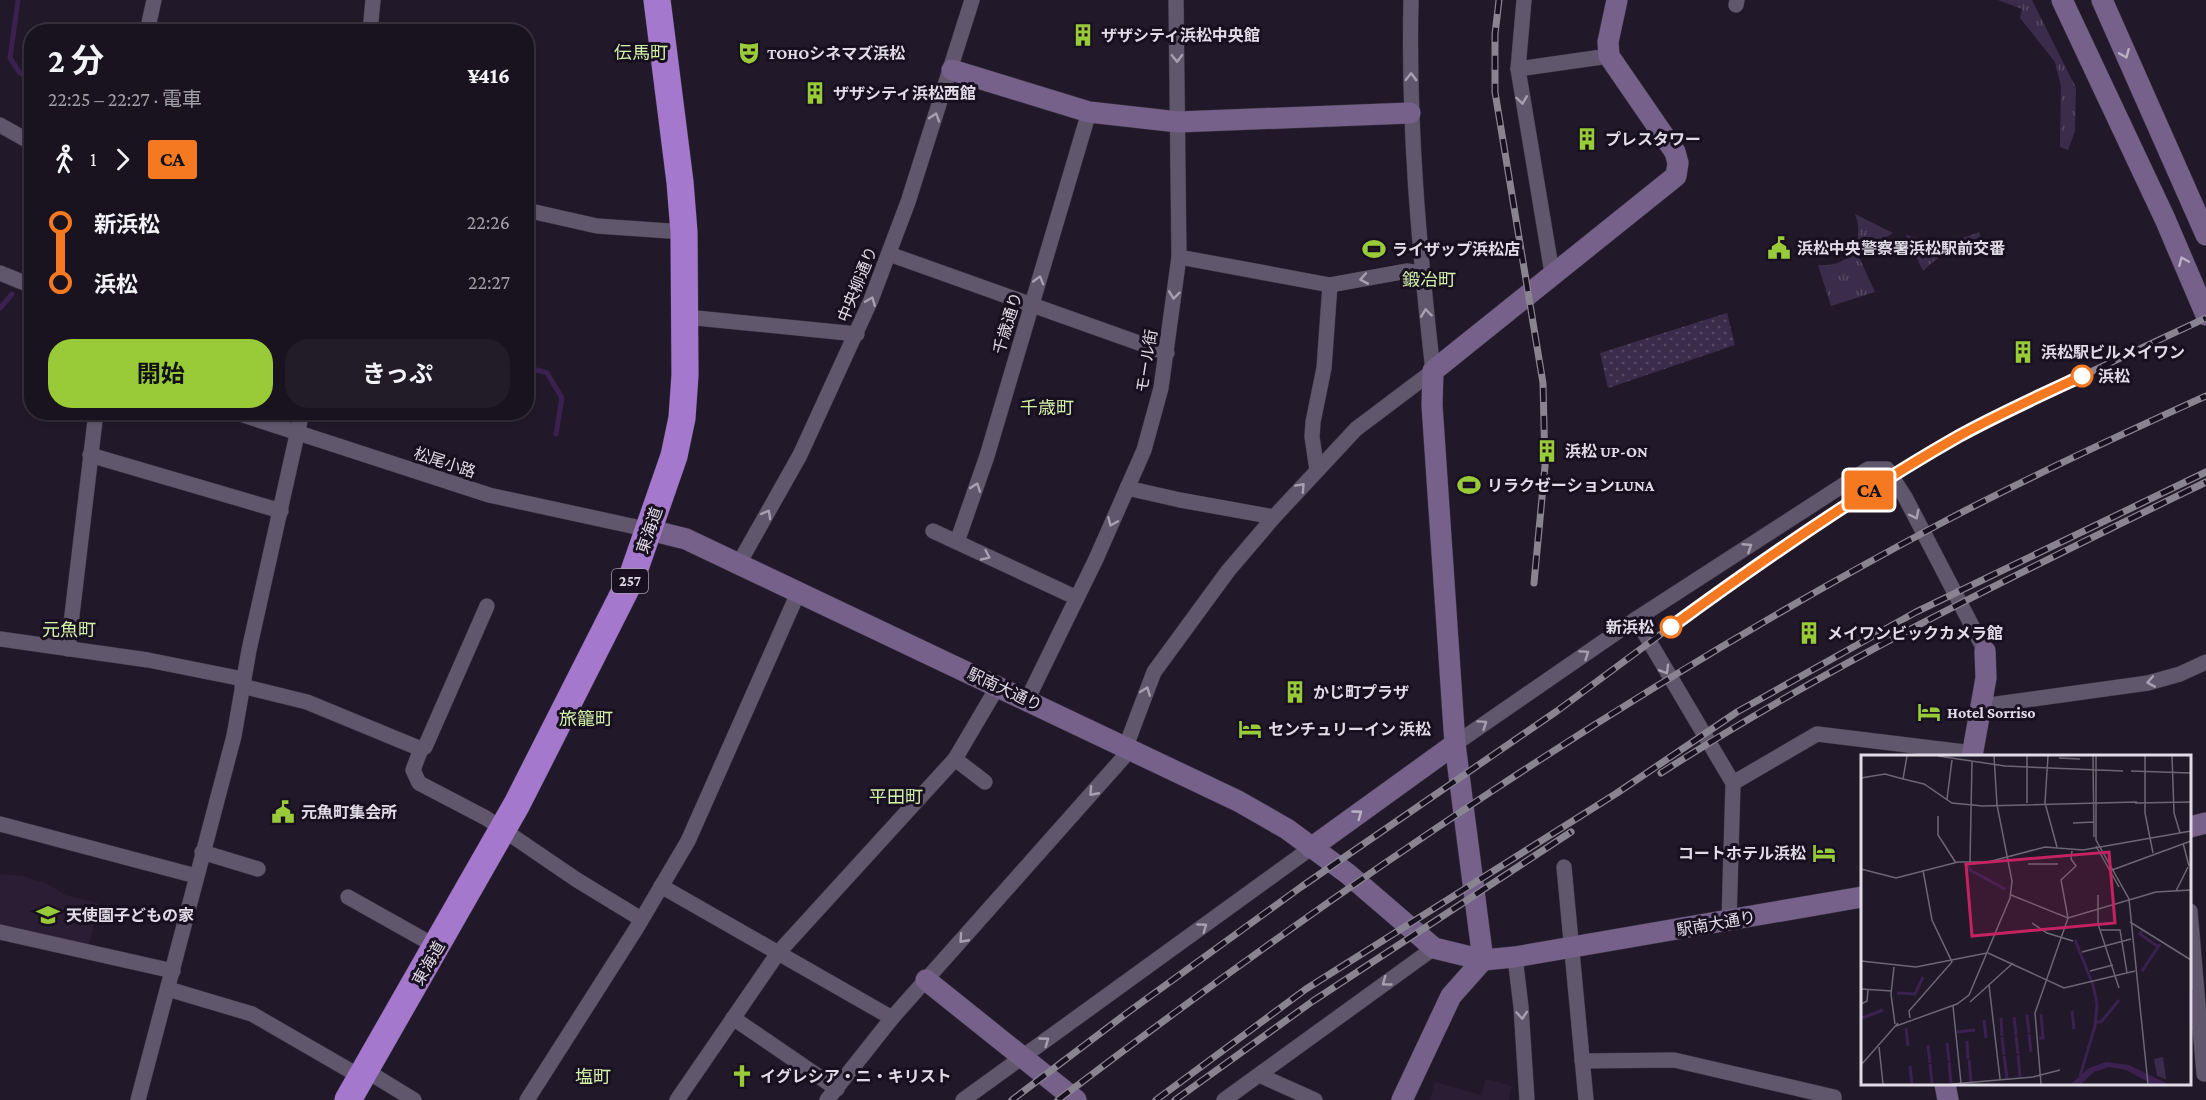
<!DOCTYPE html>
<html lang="ja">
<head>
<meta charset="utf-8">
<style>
  :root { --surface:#191320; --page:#221c29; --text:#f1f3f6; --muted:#9f9ea5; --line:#37323e; --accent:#98cb37 }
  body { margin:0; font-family:"Crimson Pro","Noto Sans JP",serif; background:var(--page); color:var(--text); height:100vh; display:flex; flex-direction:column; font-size:22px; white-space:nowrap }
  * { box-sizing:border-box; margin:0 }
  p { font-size:20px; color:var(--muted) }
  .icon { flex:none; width:33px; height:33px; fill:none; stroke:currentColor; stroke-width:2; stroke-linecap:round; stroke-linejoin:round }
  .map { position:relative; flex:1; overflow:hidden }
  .details { position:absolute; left:24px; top:24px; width:510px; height:396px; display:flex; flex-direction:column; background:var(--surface); border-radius:24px; box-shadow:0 2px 4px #0004,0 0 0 2px var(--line) }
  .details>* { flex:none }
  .badge { padding:0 12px; border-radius:4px; font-size:21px; line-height:39px }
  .map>.badge { position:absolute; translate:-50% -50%; box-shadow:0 0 0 3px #fff }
  .legs { display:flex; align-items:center; gap:9px; height:66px; padding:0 24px; font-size:20px }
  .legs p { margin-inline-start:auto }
  .head { display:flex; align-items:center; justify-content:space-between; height:102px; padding:0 24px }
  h1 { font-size:33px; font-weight:700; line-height:45px }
  .primary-button { display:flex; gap:12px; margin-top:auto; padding:12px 24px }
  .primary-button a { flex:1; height:69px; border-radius:24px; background:var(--accent); color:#111; font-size:24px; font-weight:700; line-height:69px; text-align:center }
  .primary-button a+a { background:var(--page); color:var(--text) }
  ul { padding:0 24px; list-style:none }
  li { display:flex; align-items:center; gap:21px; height:60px; font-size:22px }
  li i { display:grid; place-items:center; width:9px; height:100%; margin:0 8px; background:currentColor }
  li i::after { content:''; width:15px; height:15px; margin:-8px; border:4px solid; border-radius:50%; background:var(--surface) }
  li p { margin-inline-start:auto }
  li:first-child i { background:linear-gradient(#0000 50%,currentColor 0) }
  li:last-child i { background:linear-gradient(currentColor 50%,#0000 0) }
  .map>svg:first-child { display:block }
  .built { fill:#2a1e35 }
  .grass { fill:url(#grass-tufts) }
  .park { fill:url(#park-dots) }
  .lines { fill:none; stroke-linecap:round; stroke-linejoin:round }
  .stream { stroke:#3a2150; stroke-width:5 }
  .street-casing { stroke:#3a3341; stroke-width:16 }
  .secondary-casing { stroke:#3a3341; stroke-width:22 }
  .highway-casing { stroke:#3a3341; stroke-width:28 }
  .street { stroke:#61576c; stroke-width:15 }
  .secondary { stroke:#756189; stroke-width:21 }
  .highway { stroke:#a478cc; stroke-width:27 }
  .rail-casing { stroke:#8a8492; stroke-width:7 }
  .rail { stroke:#181020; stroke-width:4.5; stroke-dasharray:14; stroke-linecap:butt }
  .oneway { stroke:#bbb0c5 }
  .oneway2 { stroke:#a7a0af }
  .line-1-casing { stroke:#fff; stroke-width:14 }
  .line-1 { stroke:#f47921; stroke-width:9 }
  .stop-1-dot { fill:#fff; stroke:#f47921; stroke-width:3 }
  .labels { text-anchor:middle; stroke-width:6; stroke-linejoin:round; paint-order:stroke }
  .shield { fill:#181020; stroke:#a49eab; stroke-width:1.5 }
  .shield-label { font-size:15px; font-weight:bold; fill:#e0dbe6 }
  .poi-label { font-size:16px; font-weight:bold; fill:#e0dbe6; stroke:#181020; text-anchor:start }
  .street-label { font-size:16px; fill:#e0dbe6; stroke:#181020 }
  .stop-label { font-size:16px; font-weight:bold; fill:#e0dbe6; stroke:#181020; text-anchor:start }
  .neighbourhood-label { font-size:18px; fill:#d1f0a8; stroke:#181020 }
  .inset-river { fill:none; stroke:#3a2150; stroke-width:3 }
  .inset-road { fill:none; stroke:#6d6775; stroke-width:1.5 }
  .view { fill:#c42262; fill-opacity:0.15; stroke:#c42262; stroke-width:3 }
  .inset-edge { fill:none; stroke:#e0dbe6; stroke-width:3 }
</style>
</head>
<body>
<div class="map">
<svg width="2206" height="1100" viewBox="0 0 2206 1100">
  <defs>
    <pattern id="grass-tufts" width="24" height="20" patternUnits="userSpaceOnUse" patternTransform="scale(1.5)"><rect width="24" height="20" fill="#3c2c4b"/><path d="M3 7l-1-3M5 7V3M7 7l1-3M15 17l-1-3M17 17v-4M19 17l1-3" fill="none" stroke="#584a65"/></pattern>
    <pattern id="park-dots" width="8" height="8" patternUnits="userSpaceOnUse" patternTransform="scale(1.5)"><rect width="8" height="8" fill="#3c2c4b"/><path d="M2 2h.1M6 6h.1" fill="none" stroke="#584a65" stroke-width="1.8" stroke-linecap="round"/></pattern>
  </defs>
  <rect width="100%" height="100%" fill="#21192a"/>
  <!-- built -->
  <g class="built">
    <polygon points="0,874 23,876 48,884 65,895 98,903 89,946 0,927"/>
    <polygon points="1486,1079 1512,1086 1509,1100 1430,1100 1435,1082 1481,1095"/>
  </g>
  <!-- grass -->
  <g class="grass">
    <polygon points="1998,0 2032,0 2076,88 2075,131 2068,150 2060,147 2061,86 2055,62 2020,18 2022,9"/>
    <path d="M1855,214L1893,233L1858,255L1875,292L1831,306L1818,265C1850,268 1866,243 1855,214Z"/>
    <path d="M1979,232L1983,245C1956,257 1950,244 1923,271L1906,235C1929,244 1957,242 1979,232Z"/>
  </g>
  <!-- park -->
  <polygon class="park" points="1727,313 1735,345 1608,388 1600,353"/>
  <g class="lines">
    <!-- stream -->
    <g class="stream">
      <polyline points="18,0 10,58 20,73 32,79"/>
      <polyline points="0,308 12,294"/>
      <polyline points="526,367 547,373 562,398 556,434"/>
    </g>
    <!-- street casing -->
    <g class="street-casing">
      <g id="street">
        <polyline points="1524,0 1518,69 1552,273"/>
        <polyline points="1736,5 1737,0"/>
        <polyline points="147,32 154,0"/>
        <polyline points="370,32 373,0"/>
        <polyline points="1518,69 1609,56"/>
        <polyline points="0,125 32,143"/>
        <polyline points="526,210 597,226 684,232"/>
        <polyline points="889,254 1167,353"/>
        <polyline points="1179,257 1330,285 1407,271 1422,273"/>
        <polyline points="0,273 32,286"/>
        <polyline points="686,317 857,334"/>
        <polyline points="234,412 489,495 650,530"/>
        <polyline points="90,455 281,511"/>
        <polyline points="1317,470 1312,437 1313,422 1324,368 1330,285"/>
        <polyline points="1127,488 1180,500 1274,517"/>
        <polyline points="933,531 1077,598"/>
        <polyline points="957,542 987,456 1089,112"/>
        <polyline points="738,565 800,455 871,300 908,202 972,0"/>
        <polyline points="1636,619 1733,783 1729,921"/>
        <polyline points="0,639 148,660 243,679"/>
        <polyline points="68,649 96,412"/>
        <polyline points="242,686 307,702 421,749 413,770 419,783 486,818 577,880 641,919"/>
        <polyline points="1027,700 1096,559 1144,450 1161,388 1179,257 1176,0"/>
        <polyline points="1982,706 2148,683 2180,674 2206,662"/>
        <polyline points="1455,744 1636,619 1868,469 1887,469 1905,497 1985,651"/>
        <path d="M1126,746L1154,672L1228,571L1274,517L1356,429L1433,371C1419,247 1408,125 1411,0"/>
        <polyline points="421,749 425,747 487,606"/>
        <polyline points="955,759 985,782"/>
        <polyline points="1733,783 1817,734 1973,753"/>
        <polyline points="0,824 196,876"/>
        <polyline points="202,852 258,869"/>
        <polyline points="1564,867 1586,1100"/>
        <polyline points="661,886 892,1018"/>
        <polyline points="348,897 437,947"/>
        <polyline points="2190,911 2204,1074"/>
        <polyline points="0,932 173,971"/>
        <polyline points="1515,957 1521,1007 1527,1100"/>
        <polyline points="168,989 252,1014 361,1077"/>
        <polyline points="733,1018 837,1089"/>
        <polyline points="1582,1061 1674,1060 1834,1097 1834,1100"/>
        <polyline points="365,1070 414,1100"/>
        <polyline points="1259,1075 1315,1100"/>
        <polyline points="138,1100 234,736 249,650 302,412"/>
        <polyline points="527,1100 636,929 688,841 798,593"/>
        <polyline points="677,1100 778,953 955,759 998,686"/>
        <polyline points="827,1100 892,1018 1131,749"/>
        <polyline points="963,1100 1311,848"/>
        <polyline points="1224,1100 1434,948"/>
      </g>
    </g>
    <!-- secondary casing -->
    <g class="secondary-casing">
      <g id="secondary">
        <polyline points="2062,0 2165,219 2206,315"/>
        <polyline points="2102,0 2206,235"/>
        <polyline points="952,70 1089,112 1178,122 1410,113"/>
        <polyline points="650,530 686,539 1238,801 1287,829 1348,874 1434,948 1483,960 1515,957 1862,897"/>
        <polyline points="1972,756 1986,678 1985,651"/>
        <polyline points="2190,827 2206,823"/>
        <polyline points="1311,848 1455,744"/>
        <polyline points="926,980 1076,1100"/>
        <polyline points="1945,1084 1948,1100"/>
        <polyline points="1402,1100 1451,996 1483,960 1455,744 1432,405 1433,371 1676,176 1678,163 1675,152 1609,56 1608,42 1617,0"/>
      </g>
    </g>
    <!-- highway casing -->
    <g class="highway-casing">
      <polyline id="highway" points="348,1100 517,804 632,577 674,456 682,418 685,375 684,232 680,182 657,0"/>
    </g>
    <!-- street -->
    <use href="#street" class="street"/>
    <!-- secondary -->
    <use href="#secondary" class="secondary"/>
    <!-- highway -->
    <use href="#highway" class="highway"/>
    <!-- rail casing -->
    <g class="rail-casing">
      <g id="rail">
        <polyline points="1499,0 1495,34 1495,92 1543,383 1545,466 1534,583"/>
        <path d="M1661,773C1834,662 2021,572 2206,482"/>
        <polyline points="1012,1100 1127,1013 1301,887 1557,711 1730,583 1872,488 2005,412 2206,318"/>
        <path d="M1058,1100C1340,886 1636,684 1949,519C2033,475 2120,435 2206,396"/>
        <polyline points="1156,1100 1306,989 1617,793 1737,712 1916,612 2206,472"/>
        <polyline points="1175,1100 1313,1001 1571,832"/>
      </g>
    </g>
    <!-- rail -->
    <use href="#rail" class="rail"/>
  </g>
  <!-- one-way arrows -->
  <defs><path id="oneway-chevron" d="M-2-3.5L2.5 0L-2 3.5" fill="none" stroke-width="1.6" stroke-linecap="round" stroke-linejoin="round" transform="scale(1.5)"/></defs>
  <g class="oneway">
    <use href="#oneway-chevron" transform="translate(2125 54) rotate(67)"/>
    <use href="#oneway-chevron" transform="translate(2183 261) rotate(-113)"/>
    <use href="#oneway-chevron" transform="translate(1358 814) rotate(-36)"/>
  </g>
  <g class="oneway2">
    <use href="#oneway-chevron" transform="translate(1177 58) rotate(89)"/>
    <use href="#oneway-chevron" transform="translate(1411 77) rotate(-89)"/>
    <use href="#oneway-chevron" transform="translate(1522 100) rotate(82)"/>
    <use href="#oneway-chevron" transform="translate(935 117) rotate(-72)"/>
    <use href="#oneway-chevron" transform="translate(1364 279) rotate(170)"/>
    <use href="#oneway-chevron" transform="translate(1039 280) rotate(-74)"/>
    <use href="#oneway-chevron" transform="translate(1174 295) rotate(97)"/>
    <use href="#oneway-chevron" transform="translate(871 301) rotate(-68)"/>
    <use href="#oneway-chevron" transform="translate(1426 313) rotate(-97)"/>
    <use href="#oneway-chevron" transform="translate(976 487) rotate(-71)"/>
    <use href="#oneway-chevron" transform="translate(1301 487) rotate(-47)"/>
    <use href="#oneway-chevron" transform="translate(767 514) rotate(-61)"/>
    <use href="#oneway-chevron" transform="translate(1915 515) rotate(63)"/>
    <use href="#oneway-chevron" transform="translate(1112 522) rotate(113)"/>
    <use href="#oneway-chevron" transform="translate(1748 547) rotate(-33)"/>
    <use href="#oneway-chevron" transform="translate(986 556) rotate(25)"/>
    <use href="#oneway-chevron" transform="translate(1585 654) rotate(-34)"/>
    <use href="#oneway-chevron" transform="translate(1665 670) rotate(60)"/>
    <use href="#oneway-chevron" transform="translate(2151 682) rotate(170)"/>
    <use href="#oneway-chevron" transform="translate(1146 691) rotate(-69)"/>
    <use href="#oneway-chevron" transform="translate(1483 724) rotate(-35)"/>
    <use href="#oneway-chevron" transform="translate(1093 792) rotate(132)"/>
    <use href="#oneway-chevron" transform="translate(1203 927) rotate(-36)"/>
    <use href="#oneway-chevron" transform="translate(963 939) rotate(132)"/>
    <use href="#oneway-chevron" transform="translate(1386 982) rotate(144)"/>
    <use href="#oneway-chevron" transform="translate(1522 1015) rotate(86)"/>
    <use href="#oneway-chevron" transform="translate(1045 1041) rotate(-36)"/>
  </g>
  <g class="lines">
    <!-- line-1 casing -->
    <g class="line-1-casing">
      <path id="line-1" d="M1671,627C1764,559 1859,493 1959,436C1999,414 2041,395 2082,376"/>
    </g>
    <!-- line-1 -->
    <use href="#line-1" class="line-1"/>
  </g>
  <!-- icons -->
  <defs>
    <g id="building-bare" transform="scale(1.8)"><path d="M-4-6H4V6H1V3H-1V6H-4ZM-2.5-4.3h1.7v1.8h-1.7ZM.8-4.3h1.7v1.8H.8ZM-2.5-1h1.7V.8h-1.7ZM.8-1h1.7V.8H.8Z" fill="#98cb37" stroke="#181020" stroke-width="2.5" paint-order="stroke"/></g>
    <g id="theatre-bare" transform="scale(1.8)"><path d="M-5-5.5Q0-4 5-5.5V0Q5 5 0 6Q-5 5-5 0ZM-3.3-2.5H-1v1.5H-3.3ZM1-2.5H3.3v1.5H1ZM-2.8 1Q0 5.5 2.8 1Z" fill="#98cb37" stroke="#181020" stroke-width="2.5" paint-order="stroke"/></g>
    <g id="civic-bare" transform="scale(1.8)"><path d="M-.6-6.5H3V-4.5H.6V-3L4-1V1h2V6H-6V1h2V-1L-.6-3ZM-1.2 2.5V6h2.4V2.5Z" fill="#98cb37" stroke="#181020" stroke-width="2.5" paint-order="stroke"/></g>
    <g id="stadium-bare" transform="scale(1.8)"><path d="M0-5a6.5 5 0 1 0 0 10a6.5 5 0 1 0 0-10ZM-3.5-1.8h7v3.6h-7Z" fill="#98cb37" stroke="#181020" stroke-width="2.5" paint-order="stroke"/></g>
    <g id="hotel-bare" transform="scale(1.8)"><path d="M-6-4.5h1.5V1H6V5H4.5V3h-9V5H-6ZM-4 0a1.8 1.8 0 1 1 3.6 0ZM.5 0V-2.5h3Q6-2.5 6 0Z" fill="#98cb37" stroke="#181020" stroke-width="2.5" paint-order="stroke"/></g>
    <g id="school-bare" transform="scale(1.8)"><path d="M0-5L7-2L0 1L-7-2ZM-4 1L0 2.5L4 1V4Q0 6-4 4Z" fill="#98cb37" stroke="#181020" stroke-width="2.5" paint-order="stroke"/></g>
    <g id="church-bare" transform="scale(1.8)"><path d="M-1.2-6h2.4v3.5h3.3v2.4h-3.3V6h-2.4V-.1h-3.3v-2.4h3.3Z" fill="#98cb37" stroke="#181020" stroke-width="2.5" paint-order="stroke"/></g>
  </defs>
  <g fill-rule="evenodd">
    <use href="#building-bare" x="1083" y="35"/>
    <use href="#theatre-bare" x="749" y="53"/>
    <use href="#building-bare" x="815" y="93"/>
    <use href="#building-bare" x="1587" y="139"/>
    <use href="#civic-bare" x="1779" y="248"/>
    <use href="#stadium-bare" x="1374" y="249"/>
    <use href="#building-bare" x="2023" y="352"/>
    <use href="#building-bare" x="1547" y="451"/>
    <use href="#stadium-bare" x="1469" y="485"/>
    <use href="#building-bare" x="1809" y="633"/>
    <use href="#building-bare" x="1295" y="692"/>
    <use href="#hotel-bare" x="1929" y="712"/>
    <use href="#hotel-bare" x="1250" y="729"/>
    <use href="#civic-bare" x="283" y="812"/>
    <use href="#hotel-bare" x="1824" y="853"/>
    <use href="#school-bare" x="48" y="915"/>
    <use href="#church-bare" x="742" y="1076"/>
  </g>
  <!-- markers -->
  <g class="stop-1-dot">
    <circle cx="2082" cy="376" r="10"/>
    <circle cx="1671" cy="627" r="10"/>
  </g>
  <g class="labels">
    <!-- shield labels -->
    <rect class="shield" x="612" y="569" width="36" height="24" rx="4.5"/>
    <g class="shield-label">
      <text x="630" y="586">257</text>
    </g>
    <!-- poi labels -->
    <g class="poi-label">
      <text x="1101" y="41">ザザシティ浜松中央館</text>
      <text x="767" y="59">TOHOシネマズ浜松</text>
      <text x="833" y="99">ザザシティ浜松西館</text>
      <text x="1605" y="145">プレスタワー</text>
      <text x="1797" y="254">浜松中央警察署浜松駅前交番</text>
      <text x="1392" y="255">ライザップ浜松店</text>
      <text x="2041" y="358">浜松駅ビルメイワン</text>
      <text x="1565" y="457">浜松 UP-ON</text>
      <text x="1487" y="491">リラクゼーションLUNA</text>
      <text x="1827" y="639">メイワンビックカメラ館</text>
      <text x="1313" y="698">かじ町プラザ</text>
      <text x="1947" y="718">Hotel Sorriso</text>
      <text x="1268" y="735">センチュリーイン 浜松</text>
      <text x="301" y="818">元魚町集会所</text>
      <text x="1806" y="859" text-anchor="end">コートホテル浜松</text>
      <text x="66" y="921">天使園子どもの家</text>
      <text x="760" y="1082">イグレシア・ニ・キリスト</text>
    </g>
    <!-- street labels -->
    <g class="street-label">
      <text transform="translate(857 284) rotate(-68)" y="6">中央柳通り</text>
      <text transform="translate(1007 323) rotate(-73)" y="6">千歳通り</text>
      <text transform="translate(1146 361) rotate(-81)" y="6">モール街</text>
      <text transform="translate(445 462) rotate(18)" y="6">松尾小路</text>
      <text transform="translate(649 530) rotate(-71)" y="6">東海道</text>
      <text transform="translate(1005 689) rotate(25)" y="6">駅南大通り</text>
      <text transform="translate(1716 923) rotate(-10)" y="6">駅南大通り</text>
      <text transform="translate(428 963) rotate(-60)" y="6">東海道</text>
    </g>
    <!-- stop labels -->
    <g class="stop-label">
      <text x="2098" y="382">浜松</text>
      <text x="1654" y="633" text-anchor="end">新浜松</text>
    </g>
    <!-- neighbourhood labels -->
    <g class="neighbourhood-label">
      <text x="641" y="59">伝馬町</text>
      <text x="1429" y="286">鍛冶町</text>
      <text x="1047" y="414">千歳町</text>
      <text x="69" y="636">元魚町</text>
      <text x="586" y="725">旅籠町</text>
      <text x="896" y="803">平田町</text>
      <text x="593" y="1083">塩町</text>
    </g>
  </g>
  <!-- overview -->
  <g transform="translate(1861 755)">
    <rect width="330" height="330" fill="#21192a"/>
    <path d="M302,302L305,324H304L296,321L293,304Z" fill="#3c2c4b"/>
    <path d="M245,307L268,310L307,329H291L265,315L248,312L233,317L220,329H210L228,313Z" fill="#3a2150"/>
    <path class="inset-river" d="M106,109L109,115L144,134M281,176L279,179L296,191M214,185L232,230L236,249L234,271L219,321M281,216L299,189M330,235V271M36,238L54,239L62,222M211,256L213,274M166,260L168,278M153,262L155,280M1,263L22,255M140,263L141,281M123,265L125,283M234,267H240L258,245M45,273L47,291M96,277L114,275M168,279L170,297M155,281L157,299M141,282L143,300M178,283H182L180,259M106,286L107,304M86,288L88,306M67,290L69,308M157,300L159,322M143,301L146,323M108,305L110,327M88,307L90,329M69,309L71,329M49,311L51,329"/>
    <path class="inset-road" d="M46,1L42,24L63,29L91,48L122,51L276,47M77,1L144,11L262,16M187,1L184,48L196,92M232,1L233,82M235,1V85L268,144L287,329M284,1V58L292,98M311,1L313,58L319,78M198,3L219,4M270,16L330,18M0,23L24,19L42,24M86,44L91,5M166,48V1M274,48L330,47M77,61V80L95,108M212,68L233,67M322,88L328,111M235,91L258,132M109,107L111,7M167,109H197M0,114L35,123L97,107H127L184,92L222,95L330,76M251,115L330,86M315,136L327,112M150,140L207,163L295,137L330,135M237,140V169L258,233M269,167L330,205M171,168L186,178L212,186M240,175H259L266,218M221,197L270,184M127,198L203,233L274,216M0,206L55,212L126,198M33,212L30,239L34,269M229,216L252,210M128,230L139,324M0,234L31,236M109,247L152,208M0,249L6,246L7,234M92,251L100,328M49,263L48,256L91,207L71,165L62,115M35,271L96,249L108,240L149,143L151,126L136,50L133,1M18,292L22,329M0,310L37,268M91,329L172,322L199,315M180,329L174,258L207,163L200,125L215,111L210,104L211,96"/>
    <path class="view" d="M248,97L254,168L111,181L105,109Z"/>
    <rect width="330" height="330" class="inset-edge"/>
  </g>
</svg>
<b class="badge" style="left:1869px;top:490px;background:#f47921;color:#111">CA</b>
<section class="details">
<div class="head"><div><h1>2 分</h1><p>22:25 – 22:27 · 電車</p></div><b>¥416</b></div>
<div class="legs"><svg class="icon" aria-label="walk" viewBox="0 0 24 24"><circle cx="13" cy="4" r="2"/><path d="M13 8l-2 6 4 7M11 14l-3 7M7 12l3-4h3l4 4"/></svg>1<svg class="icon" aria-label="forward" viewBox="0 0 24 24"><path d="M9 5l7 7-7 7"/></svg><b class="badge" style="background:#f47921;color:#111">CA</b></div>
<ul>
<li><i style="color:#f47921"></i><b>新浜松</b><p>22:26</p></li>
<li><i style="color:#f47921"></i><b>浜松</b><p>22:27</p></li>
</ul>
<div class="primary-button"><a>開始</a><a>きっぷ</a></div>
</section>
</div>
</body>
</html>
